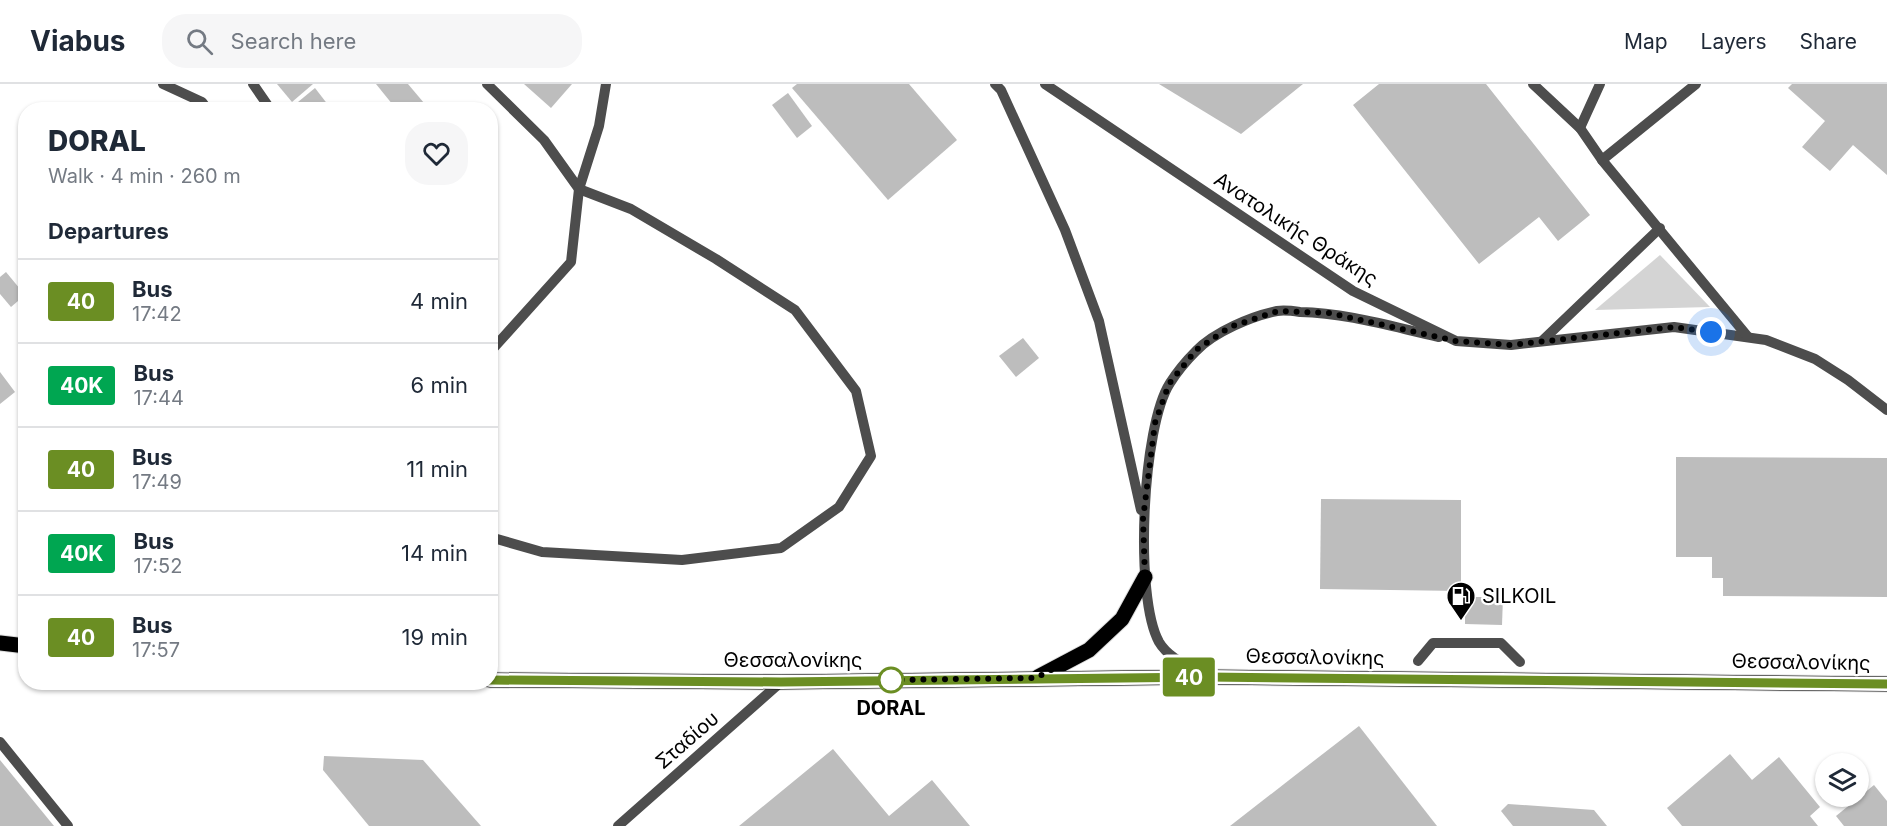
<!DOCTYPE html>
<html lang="en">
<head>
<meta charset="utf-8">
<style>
  :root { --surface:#fff; --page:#f6f6f7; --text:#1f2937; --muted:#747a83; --line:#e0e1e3 }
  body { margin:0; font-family:Inter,sans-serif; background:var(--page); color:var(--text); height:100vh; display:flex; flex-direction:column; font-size:22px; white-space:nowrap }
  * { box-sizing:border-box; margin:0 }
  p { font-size:20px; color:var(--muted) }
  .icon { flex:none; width:33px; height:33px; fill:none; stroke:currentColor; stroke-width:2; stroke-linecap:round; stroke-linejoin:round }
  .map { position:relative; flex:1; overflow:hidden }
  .details { position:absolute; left:18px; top:18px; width:480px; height:588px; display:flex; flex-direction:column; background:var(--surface); border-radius:24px; box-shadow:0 2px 4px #0004 }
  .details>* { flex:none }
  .badge { padding:0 12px; border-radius:4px; font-size:21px; line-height:39px }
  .buttons { position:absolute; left:1815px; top:669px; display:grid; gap:12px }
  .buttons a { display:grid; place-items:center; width:54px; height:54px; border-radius:50%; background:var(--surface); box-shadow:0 2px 4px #0004; font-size:30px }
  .you { position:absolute; width:30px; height:30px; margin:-15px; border:4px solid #fff; border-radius:50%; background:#1a73e8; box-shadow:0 0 0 9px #1a73e833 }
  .map>.badge { position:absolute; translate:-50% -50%; box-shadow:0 0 0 3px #fff }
  h2 { padding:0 30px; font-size:22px; line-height:54px }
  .round { display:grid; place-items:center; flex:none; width:63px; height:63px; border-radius:24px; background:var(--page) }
  .overview { display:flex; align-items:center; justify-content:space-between; height:102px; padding:0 30px }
  h1 { font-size:28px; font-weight:800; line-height:45px }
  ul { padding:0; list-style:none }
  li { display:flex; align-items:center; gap:18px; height:84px; padding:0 30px; border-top:2px solid var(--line) }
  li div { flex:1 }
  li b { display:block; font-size:22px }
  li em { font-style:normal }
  li .badge { min-width:66px; font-weight:700; text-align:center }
  header { display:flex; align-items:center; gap:36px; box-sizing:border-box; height:84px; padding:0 30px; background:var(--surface); border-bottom:2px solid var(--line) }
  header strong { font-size:28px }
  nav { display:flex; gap:33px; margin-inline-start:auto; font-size:21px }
  .search { width:420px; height:54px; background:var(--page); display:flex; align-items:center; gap:15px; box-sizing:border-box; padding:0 21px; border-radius:24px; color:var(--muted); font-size:22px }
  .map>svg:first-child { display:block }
  .green { fill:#d4d4d4 }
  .building { fill:#bdbdbd }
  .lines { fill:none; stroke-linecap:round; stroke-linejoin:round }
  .major-casing { stroke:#dbdbdb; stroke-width:17 }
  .minor { stroke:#4d4d4d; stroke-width:10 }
  .major { stroke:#000; stroke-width:15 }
  .line-casing { stroke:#fff; stroke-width:14 }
  .line { stroke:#6b8e23; stroke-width:9 }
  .walk { stroke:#000; stroke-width:6; stroke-dasharray:0 10.8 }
  .stop-dot { fill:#fff; stroke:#6b8e23; stroke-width:3 }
  .labels { text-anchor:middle; stroke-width:4.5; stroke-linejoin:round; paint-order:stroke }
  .street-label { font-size:20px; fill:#000; stroke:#fff }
  .poi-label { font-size:20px; fill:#000; stroke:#fff; text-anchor:start }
  .stop-label { font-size:20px; font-weight:bold; fill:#000; stroke:#fff }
</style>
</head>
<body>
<header>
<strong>Viabus</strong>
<div class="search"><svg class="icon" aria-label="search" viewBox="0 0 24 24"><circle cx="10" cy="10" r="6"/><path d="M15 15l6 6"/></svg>Search here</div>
<nav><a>Map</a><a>Layers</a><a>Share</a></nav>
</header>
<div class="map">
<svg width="1887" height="742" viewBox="0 0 1887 742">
  <rect width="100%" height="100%" fill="#fff"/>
  <!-- green -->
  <polygon class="green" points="1660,171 1710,223 1595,226"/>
  <!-- building -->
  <g class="building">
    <polygon points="277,0 313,0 292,18"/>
    <polygon points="376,0 408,0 424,19 416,26 397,26"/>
    <polygon points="524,0 572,0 551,24"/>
    <polygon points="797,0 909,0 957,56 888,116 792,4"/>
    <polygon points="1159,0 1303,0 1241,50"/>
    <polygon points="1379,0 1486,0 1590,131 1558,157 1539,133 1479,180 1353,21"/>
    <polygon points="1792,0 1887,0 1887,91 1853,61 1830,87 1802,63 1825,37 1788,4"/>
    <polygon points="315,4 332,26 305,26 298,18"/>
    <polygon points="788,9 812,42 797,54 772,21"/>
    <polygon points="6,188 25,211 11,223 0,210 0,193"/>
    <polygon points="1023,254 1039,274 1016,293 999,272"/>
    <polygon points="0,288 15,308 0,320"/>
    <polygon points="1676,373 1887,374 1887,513 1723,512 1723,494 1712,494 1712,473 1676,473"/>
    <polygon points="1321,415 1461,416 1461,507 1320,505"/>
    <polygon points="1465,513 1503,513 1502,541 1465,540"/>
    <polygon points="1359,642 1437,742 1230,742 1293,693"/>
    <polygon points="833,665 889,732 932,696 970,742 739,742"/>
    <polygon points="1730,670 1752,696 1779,673 1820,723 1810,732 1818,742 1682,742 1667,724"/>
    <polygon points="324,672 423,676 481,742 369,742 323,686"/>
    <polygon points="0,676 54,742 0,742"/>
    <polygon points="1874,701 1887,717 1887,742 1844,742 1836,732"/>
    <polygon points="1508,720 1594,726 1607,742 1513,742 1501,727"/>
  </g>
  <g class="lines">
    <!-- major casing -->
    <g class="major-casing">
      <g id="major">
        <polyline points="0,559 26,562"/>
        <polyline points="1038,593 1089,566 1122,535 1145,493"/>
        <polyline points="490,596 781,598 1207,593 1887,600"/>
      </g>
    </g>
    <!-- minor -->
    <g class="minor">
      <polyline points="163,0 202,18 208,26"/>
      <polyline points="253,0 271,26"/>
      <polyline points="487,0 544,56 579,105 631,125 716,175 795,226 856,307 871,372 839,423 781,464 682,476 542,468 490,453"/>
      <polyline points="995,0 1001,6 1065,146 1099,237 1141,426"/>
      <polyline points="1045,0 1353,207 1456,257 1511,261 1674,243 1766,256 1815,275 1848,296 1887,326"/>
      <polyline points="1533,0 1580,44 1602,76 1748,253"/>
      <polyline points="1580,44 1600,0"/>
      <polyline points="1602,76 1696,0"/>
      <polyline points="1543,256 1660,144"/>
      <polyline points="490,268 571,178 579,105 599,42 606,0"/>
      <polyline points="1418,577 1433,559 1501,559 1520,578"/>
      <path d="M1207,593C1191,583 1169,575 1159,558C1134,513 1142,342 1170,299C1177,288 1187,276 1196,267C1214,248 1252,232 1277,227C1284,226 1293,227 1300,228C1347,229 1393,243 1439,253"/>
      <polyline points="0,658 68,742"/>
      <polyline points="618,742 781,598"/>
    </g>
    <!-- major -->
    <use href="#major" class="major"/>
  </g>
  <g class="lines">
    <!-- line casing -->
    <g class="line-casing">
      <polyline id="line" points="490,596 781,598 1207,593 1887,600"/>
    </g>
    <!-- line -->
    <use href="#line" class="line"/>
    <!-- walk -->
    <polyline class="walk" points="891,596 1036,594 1089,566 1122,535 1145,493 1143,435 1155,339 1169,300 1196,266 1230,243 1278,227 1329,229 1456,257 1511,261 1674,243 1711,248"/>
  </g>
  <!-- icons -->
  <defs>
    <g id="fuel-pin" transform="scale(1.5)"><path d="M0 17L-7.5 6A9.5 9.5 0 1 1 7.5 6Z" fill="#000" stroke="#fff"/><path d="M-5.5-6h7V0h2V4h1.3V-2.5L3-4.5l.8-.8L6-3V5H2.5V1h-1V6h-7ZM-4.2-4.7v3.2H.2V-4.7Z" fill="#fff"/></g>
  </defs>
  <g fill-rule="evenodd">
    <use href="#fuel-pin" x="1461" y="512"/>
  </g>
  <!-- markers -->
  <circle class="stop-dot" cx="891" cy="596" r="12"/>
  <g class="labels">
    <!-- street labels -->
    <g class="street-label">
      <text transform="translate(1296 145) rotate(33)" y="7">Ανατολικής Θράκης</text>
      <text transform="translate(1315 573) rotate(1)" y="7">Θεσσαλονίκης</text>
      <text x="793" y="583">Θεσσαλονίκης</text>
      <text transform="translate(1801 578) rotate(1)" y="7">Θεσσαλονίκης</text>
      <text transform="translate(687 656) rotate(-41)" y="7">Σταδίου</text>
    </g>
    <!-- poi labels -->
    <g class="poi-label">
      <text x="1482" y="519">SILKOIL</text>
    </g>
    <!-- stop labels -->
    <g class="stop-label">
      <text x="891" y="631">DORAL</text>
    </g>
  </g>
</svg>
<div class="buttons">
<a><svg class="icon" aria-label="layers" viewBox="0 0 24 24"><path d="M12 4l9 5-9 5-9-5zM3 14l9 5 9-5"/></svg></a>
</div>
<div class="you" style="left:1711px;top:248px"></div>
<b class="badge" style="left:1189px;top:593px;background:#6b8e23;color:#fff">40</b>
<section class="details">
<div class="overview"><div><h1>DORAL</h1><p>Walk · 4 min · 260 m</p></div><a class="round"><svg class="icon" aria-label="heart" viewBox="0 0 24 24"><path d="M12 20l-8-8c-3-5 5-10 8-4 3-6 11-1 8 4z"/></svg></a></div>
<h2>Departures</h2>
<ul>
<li><span class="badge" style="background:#6b8e23;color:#fff">40</span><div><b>Bus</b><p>17:42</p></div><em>4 min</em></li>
<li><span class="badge" style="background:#00a651;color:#fff">40Κ</span><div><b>Bus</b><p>17:44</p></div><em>6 min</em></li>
<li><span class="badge" style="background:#6b8e23;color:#fff">40</span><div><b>Bus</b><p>17:49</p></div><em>11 min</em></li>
<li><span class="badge" style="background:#00a651;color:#fff">40Κ</span><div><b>Bus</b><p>17:52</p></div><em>14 min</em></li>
<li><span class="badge" style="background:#6b8e23;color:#fff">40</span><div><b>Bus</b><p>17:57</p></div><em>19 min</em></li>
</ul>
</section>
</div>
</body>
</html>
